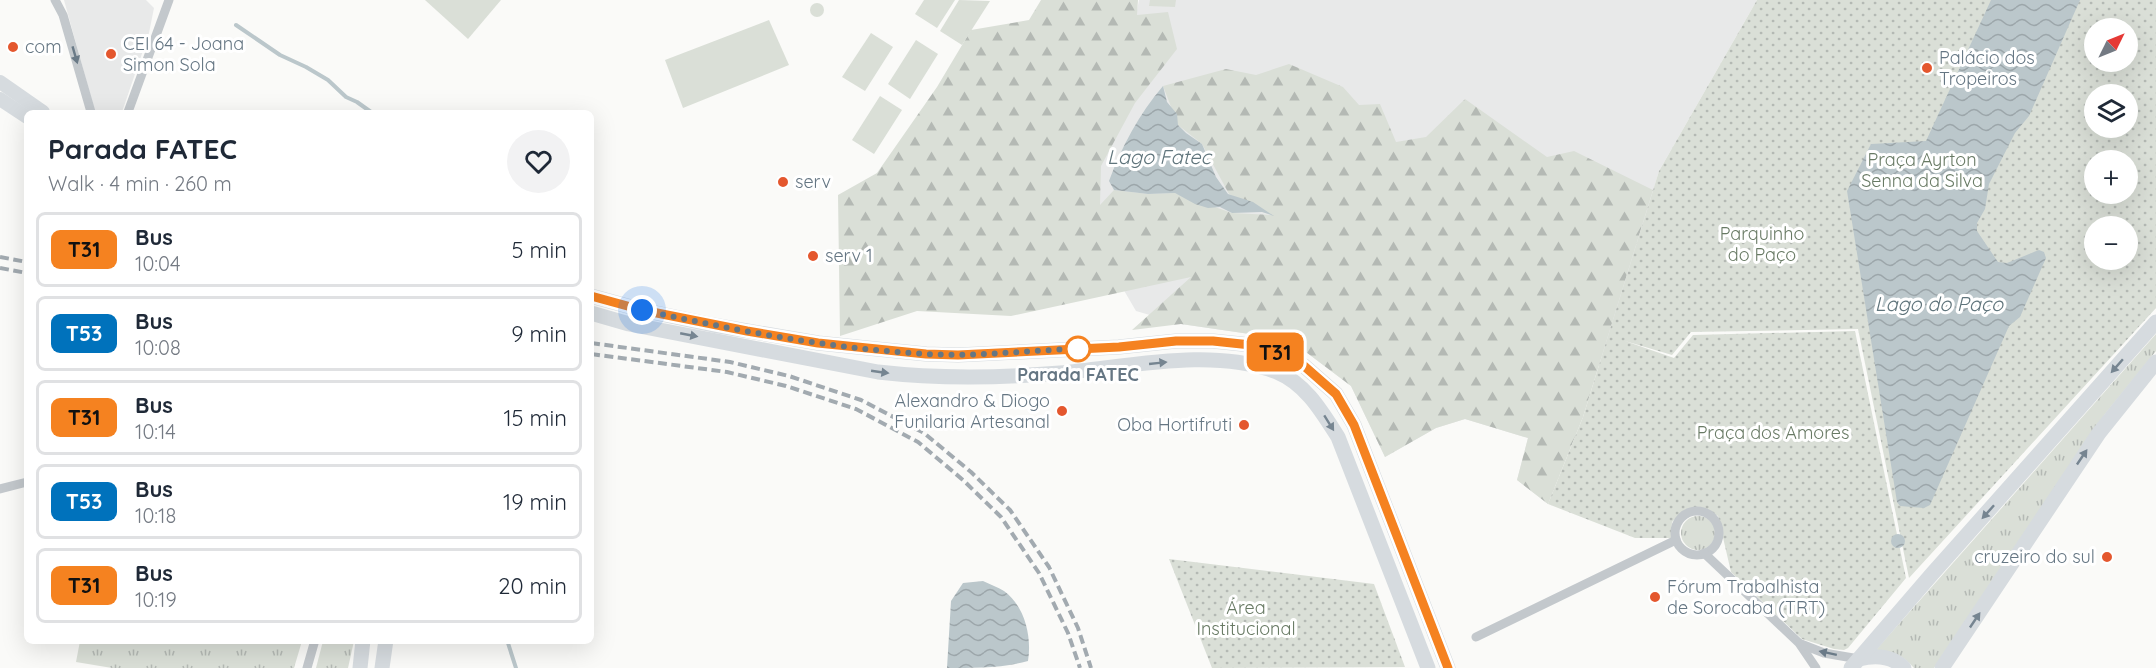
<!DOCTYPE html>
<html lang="en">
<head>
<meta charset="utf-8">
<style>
  :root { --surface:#fff; --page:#f2f2f3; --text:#1f2937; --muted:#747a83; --line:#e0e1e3 }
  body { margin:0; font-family:Quicksand,sans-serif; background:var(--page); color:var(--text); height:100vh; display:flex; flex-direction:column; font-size:22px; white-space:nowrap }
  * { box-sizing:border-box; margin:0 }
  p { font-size:20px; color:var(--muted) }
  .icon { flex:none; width:33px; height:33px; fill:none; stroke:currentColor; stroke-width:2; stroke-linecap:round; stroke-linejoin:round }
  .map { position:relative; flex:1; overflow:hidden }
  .panel { position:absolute; left:24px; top:110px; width:570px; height:534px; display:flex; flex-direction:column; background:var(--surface); border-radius:9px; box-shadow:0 6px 24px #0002 }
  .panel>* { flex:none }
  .badge { padding:0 12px; border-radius:9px; font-size:21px; line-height:39px }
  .needle { width:39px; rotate:47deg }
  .fabs { position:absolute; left:2084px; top:18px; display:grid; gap:12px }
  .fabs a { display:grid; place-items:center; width:54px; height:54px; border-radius:50%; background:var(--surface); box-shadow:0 6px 24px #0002; font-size:30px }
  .you { position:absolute; width:30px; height:30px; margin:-15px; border:4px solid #fff; border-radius:50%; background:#1a73e8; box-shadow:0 0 0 9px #1a73e833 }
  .map>.badge { position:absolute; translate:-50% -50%; box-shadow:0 0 0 3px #fff }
  .round { display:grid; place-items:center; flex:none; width:63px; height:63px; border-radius:32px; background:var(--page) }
  .headline { display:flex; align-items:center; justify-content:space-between; height:102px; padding:0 24px }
  h1 { font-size:28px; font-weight:700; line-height:45px }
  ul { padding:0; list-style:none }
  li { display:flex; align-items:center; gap:18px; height:75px; margin:0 12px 9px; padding:0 12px; border:3px solid var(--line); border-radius:9px }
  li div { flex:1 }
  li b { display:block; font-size:22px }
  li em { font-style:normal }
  li .badge { min-width:66px; font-weight:700; text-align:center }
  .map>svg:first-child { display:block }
  .built { fill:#e8e9e9 }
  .grass { fill:url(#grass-tufts) }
  .forest { fill:url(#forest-firs) }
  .park { fill:url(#park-dots); fill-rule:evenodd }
  .garden { fill:#dadfd7 }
  .water { fill:url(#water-waves) }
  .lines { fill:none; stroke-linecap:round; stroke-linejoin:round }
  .stream { stroke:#bbc7cb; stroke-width:4 }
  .minor { stroke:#c3c8cc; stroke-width:9 }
  .secondary { stroke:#d6dbdf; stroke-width:14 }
  .primary { stroke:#d6dbdf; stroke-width:15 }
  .rail { stroke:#a2aab0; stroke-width:4; stroke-dasharray:9 4.5; stroke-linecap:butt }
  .oneway { fill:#6a7a87 }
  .oneway2 { fill:#768591 }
  .line-casing { stroke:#fff; stroke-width:14 }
  .line { stroke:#f58220; stroke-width:9 }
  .walk { stroke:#657683; stroke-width:6; stroke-dasharray:0 10.8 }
  .poi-dot { fill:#e4572e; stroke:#fff; stroke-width:2 }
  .stop-dot { fill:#fff; stroke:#f58220; stroke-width:3 }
  .labels { text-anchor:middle; stroke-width:6; stroke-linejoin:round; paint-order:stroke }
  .poi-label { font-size:18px; fill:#657683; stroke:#fff; text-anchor:start }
  .park-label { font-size:18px; fill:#687a64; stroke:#fff }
  .stop-label { font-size:18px; font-weight:bold; fill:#657683; stroke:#fff }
  .water-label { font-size:20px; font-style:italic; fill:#60757c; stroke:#fff }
</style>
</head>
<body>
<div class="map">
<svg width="2156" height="668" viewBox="0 0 2156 668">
  <defs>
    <pattern id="grass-tufts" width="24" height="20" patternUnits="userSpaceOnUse" patternTransform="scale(1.5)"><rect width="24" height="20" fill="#dadfd7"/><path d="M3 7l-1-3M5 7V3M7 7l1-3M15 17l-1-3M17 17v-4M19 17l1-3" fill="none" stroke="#b4b9b4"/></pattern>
    <pattern id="forest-firs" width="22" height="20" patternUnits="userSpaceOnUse" patternTransform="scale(1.5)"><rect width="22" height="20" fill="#dadfd7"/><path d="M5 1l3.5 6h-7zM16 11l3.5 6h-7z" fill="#b4b9b4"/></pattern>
    <pattern id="park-dots" width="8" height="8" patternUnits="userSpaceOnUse" patternTransform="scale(1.5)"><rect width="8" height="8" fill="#dadfd7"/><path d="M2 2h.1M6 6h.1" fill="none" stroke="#b4b9b4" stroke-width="1.8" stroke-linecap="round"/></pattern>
    <pattern id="water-waves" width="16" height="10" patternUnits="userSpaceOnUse" patternTransform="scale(1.5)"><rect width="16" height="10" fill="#bbc7cb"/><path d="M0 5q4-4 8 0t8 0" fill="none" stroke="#9ca6aa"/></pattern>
  </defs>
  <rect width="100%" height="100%" fill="#fafaf8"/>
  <!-- built -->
  <g class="built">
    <polygon points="64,0 146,0 154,8 149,33 122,112 95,112"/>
    <polygon points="1139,0 1757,0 1659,171 1609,337 1548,504 1517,480 1528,438 1465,419 1436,428 1385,457 1351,386 1290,340 1181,324 1136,311 1122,287 1063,144 1136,15"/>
  </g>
  <!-- grass -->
  <g class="grass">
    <path d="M2156,334V351L2105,414L1934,668H1914C1902,654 1892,651 1874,652Z"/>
    <circle cx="1698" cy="533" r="17"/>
    <polygon points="80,641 80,640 302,641 294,668 112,668 76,662"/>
    <polygon points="323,641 354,641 348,668 316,668"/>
  </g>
  <!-- forest -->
  <polygon class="forest" points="1041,0 1138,0 1137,15 1168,12 1177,49 1135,103 1101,166 1100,205 1114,190 1148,194 1175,193 1232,213 1272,215 1229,194 1202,144 1178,125 1163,86 1226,69 1256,75 1289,64 1343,87 1359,105 1380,104 1396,142 1426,137 1465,99 1547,157 1574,151 1653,190 1583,417 1548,504 1517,480 1528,438 1465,419 1436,428 1385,457 1351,386 1290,340 1181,324 1132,330 1191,277 1011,316 917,311 840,336 838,195 877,173 937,87 971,30 1029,20"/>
  <!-- park -->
  <g class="park">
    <path d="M1757,0H2156V308L1909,578L1858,329L1691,332L1672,355L1625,341L1674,358L1693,335L1855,331L1906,578L1848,648L1844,650L1834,649L1802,639L1731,572L1718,516C1697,504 1689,506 1672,522L1671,538H1635L1548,504L1583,417L1659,171ZM2094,28H2127V62H2094ZM2094,94H2127V128H2094ZM2094,160H2127V194H2094ZM2094,226H2127V260H2094Z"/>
    <polygon points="1169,559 1374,584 1405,667 1212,668"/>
  </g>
  <!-- garden -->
  <g class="garden">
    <polygon points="425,0 501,0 468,39"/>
    <polygon points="924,0 955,0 937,28 915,14"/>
    <polygon points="959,0 990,1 962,45 940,31"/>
    <polygon points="1150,0 1176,0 1175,7 1149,6"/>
    <circle cx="817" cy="10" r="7"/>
    <polygon points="769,20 789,65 683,108 665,60"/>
    <polygon points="871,33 893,47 865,91 842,77"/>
    <polygon points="916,40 938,54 910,99 888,84"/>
    <polygon points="880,96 902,110 874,154 852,140"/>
  </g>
  <!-- water -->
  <g class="water">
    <polygon points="1991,0 2080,0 2029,116 2015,133 1989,184 1985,209 1977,223 1977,231 1998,262 2007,263 2039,250 2044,252 2046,258 2020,317 2009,326 1930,505 1924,508 1900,506 1897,502 1847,191 1871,144 1926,141"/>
    <path d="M1163,86L1167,102L1177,114L1178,125L1186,133L1202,144L1216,177L1228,194L1253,202L1274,216L1262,212L1232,213L1220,207L1208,208L1195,204L1175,193L1148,194L1114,190L1109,181C1122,146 1139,114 1163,86Z"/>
    <circle cx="1898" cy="541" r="7"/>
    <path d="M983,581C989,584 998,587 1004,591C1025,606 1032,637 1028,661C1004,668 973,668 947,668L951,601L963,583Z"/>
  </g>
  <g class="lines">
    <!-- stream -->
    <g class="stream">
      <polyline points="236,25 280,55 306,67 328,80 346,97 357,102 371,112"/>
      <polyline points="507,640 516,668"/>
    </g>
    <!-- minor -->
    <g class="minor">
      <polyline points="55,0 63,15 91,112"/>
      <polyline points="128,112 169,0"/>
      <polyline points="0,489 27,482"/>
      <circle cx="1697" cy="533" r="22"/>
      <polyline points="1704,553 1799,643 1816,668"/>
      <polyline points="1476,637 1676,540"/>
      <polyline points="1801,644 1824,653 1859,659"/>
      <polyline points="307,668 315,640"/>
    </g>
    <!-- secondary -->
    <g class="secondary">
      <polyline points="0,82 43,112"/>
      <polyline points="0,99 27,117"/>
    </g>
    <!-- primary -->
    <g class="primary">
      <polyline points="591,296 642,310 713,325 818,343 926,354 958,355 1119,347 1176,341 1213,341 1251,345 1281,353 1303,365 1336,394 1354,425 1448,668"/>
      <path d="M591,313L629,324L878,372C939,379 999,378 1060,373C1128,367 1212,347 1277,372C1306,384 1322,412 1338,437L1428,668"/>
      <path d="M1859,659C1875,655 1892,656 1904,668"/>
      <polyline points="360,668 363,640"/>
      <polyline points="382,668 386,640"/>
      <polyline points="1851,668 1932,574 2156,322"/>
      <polyline points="1942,668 2099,433 2156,362"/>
    </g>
    <!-- rail -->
    <g class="rail">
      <polyline points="0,257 27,262"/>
      <polyline points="0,268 27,273"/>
      <polyline points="591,343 730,362 789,376 861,400 924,433 971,472 1010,510 1049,567 1078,628 1091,668"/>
      <polyline points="591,354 727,372 786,386 856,409 918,442 963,480 1001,517 1039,573 1068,633 1080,668"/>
    </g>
  </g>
  <!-- one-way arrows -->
  <defs><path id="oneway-solid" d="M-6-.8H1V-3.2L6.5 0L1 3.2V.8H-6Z" transform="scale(1.5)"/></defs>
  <g class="oneway">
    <use href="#oneway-solid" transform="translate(75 55) rotate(74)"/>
    <use href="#oneway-solid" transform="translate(1828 653) rotate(-168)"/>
  </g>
  <g class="oneway2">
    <use href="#oneway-solid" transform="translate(689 335) rotate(11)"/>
    <use href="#oneway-solid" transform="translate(1158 363) rotate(-6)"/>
    <use href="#oneway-solid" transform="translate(2117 366) rotate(131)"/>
    <use href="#oneway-solid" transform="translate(880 372) rotate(8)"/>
    <use href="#oneway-solid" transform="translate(1329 423) rotate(58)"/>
    <use href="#oneway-solid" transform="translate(2082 457) rotate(-56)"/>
    <use href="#oneway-solid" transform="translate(1988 512) rotate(132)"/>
    <use href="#oneway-solid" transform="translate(1975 620) rotate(-56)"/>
  </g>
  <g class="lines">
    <!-- line casing -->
    <g class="line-casing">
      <polyline id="line" points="591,296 642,310 747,331 818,343 926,354 958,355 1119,347 1176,341 1213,341 1251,345 1281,353 1303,365 1336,394 1354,425 1448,668"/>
    </g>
    <!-- line -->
    <use href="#line" class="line"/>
    <!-- walk -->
    <path class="walk" d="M642,310C735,330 831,349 927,354C977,357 1028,350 1078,349"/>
  </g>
  <!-- markers -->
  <g class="poi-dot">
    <circle cx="13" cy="47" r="6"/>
    <circle cx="111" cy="54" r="6"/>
    <circle cx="1927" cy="68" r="6"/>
    <circle cx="783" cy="182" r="6"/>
    <circle cx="813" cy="256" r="6"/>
    <circle cx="1062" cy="411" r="6"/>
    <circle cx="1244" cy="425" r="6"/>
    <circle cx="2107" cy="557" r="6"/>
    <circle cx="1655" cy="597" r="6"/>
  </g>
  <circle class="stop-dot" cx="1078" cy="349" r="12"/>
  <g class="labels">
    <!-- poi labels -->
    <g class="poi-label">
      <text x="123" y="50">CEI 64 - Joana<tspan x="123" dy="21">Simon Sola</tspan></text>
      <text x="25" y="53">com</text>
      <text x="1939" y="64">Palácio dos<tspan x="1939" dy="21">Tropeiros</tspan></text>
      <text x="795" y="188">serv</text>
      <text x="825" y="262">serv 1</text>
      <text x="1050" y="407" text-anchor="end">Alexandro &amp; Diogo<tspan x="1050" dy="21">Funilaria Artesanal</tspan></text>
      <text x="1232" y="431" text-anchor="end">Oba Hortifruti</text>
      <text x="2095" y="563" text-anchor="end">cruzeiro do sul</text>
      <text x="1667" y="593">Fórum Trabalhista<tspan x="1667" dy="21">de Sorocaba (TRT)</tspan></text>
    </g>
    <!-- park labels -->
    <g class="park-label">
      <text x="1922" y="166">Praça Ayrton<tspan x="1922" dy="21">Senna da Silva</tspan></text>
      <text x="1762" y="240">Parquinho<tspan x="1762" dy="21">do Paço</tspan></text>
      <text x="1773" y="439">Praça dos Amores</text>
      <text x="1246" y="614">Área<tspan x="1246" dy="21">Institucional</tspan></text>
    </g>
    <!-- stop labels -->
    <g class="stop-label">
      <text x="1078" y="381">Parada FATEC</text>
    </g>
    <!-- water labels -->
    <g class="water-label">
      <text x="1159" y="164">Lago Fatec</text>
      <text x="1939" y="311">Lago do Paço</text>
    </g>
  </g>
</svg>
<div class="fabs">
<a><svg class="needle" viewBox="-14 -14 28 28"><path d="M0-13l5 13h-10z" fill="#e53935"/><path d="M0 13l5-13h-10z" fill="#747a83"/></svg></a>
<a><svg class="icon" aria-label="layers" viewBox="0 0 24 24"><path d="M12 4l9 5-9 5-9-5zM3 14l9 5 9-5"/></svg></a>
<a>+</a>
<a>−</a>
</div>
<div class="you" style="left:642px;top:310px"></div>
<b class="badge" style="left:1275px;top:352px;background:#f58220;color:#111">T31</b>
<section class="panel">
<div class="headline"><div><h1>Parada FATEC</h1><p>Walk · 4 min · 260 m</p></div><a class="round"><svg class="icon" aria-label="heart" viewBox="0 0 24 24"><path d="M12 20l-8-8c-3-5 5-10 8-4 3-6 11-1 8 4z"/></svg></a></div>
<ul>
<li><span class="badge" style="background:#f58220;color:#111">T31</span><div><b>Bus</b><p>10:04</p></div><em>5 min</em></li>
<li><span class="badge" style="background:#0072bc;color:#fff">T53</span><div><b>Bus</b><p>10:08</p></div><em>9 min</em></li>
<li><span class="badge" style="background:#f58220;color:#111">T31</span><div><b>Bus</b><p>10:14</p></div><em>15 min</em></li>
<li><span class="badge" style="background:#0072bc;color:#fff">T53</span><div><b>Bus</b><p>10:18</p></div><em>19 min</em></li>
<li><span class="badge" style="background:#f58220;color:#111">T31</span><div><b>Bus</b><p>10:19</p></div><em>20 min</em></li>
</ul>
</section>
</div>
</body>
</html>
